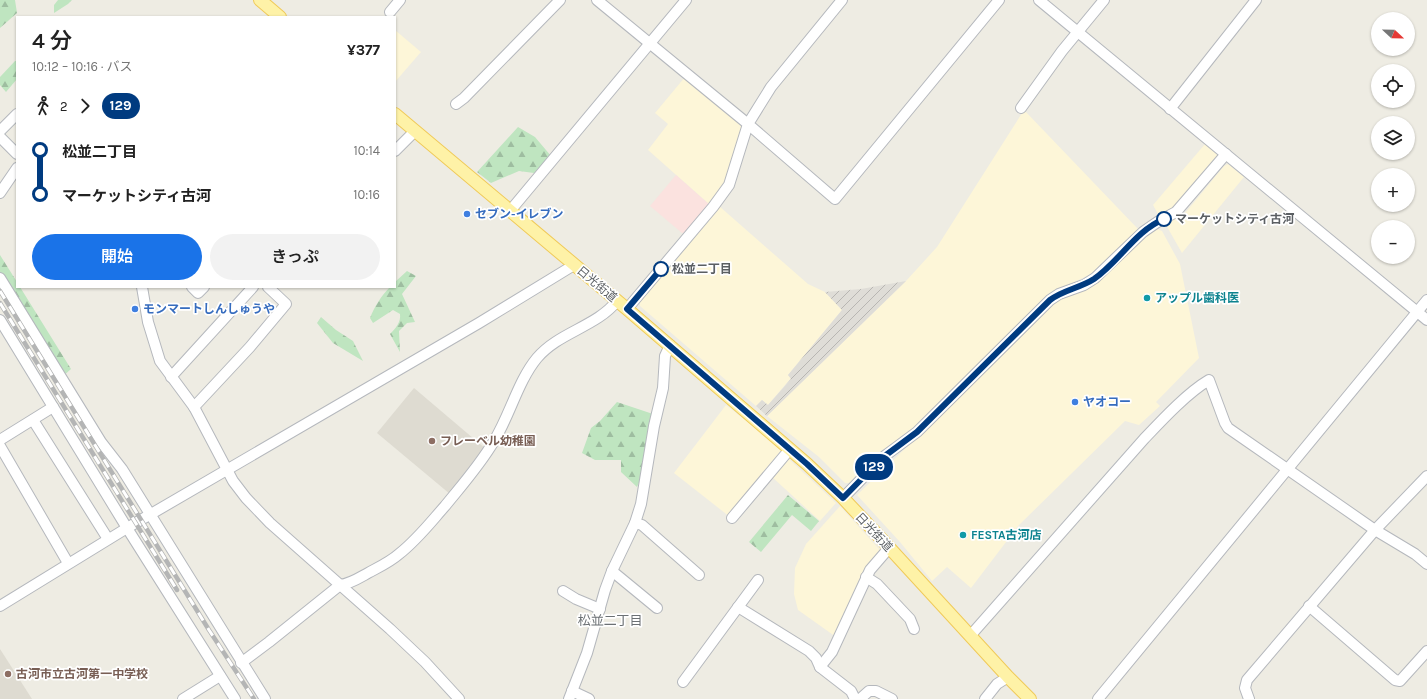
<!DOCTYPE html>
<html lang="ja">
<head>
<meta charset="utf-8">
<style>
  :root { --surface:#fff; --page:#f2f2f2; --text:#222; --muted:#767676; --accent:#1a73e8 }
  body { margin:0; font-family:Karla,"Noto Sans JP",sans-serif; background:var(--page); color:var(--text); height:100vh; display:flex; flex-direction:column; font-size:15px; white-space:nowrap }
  * { box-sizing:border-box; margin:0 }
  p { font-size:13px; color:var(--muted) }
  .icon { flex:none; width:22px; height:22px; fill:none; stroke:currentColor; stroke-width:2; stroke-linecap:round; stroke-linejoin:round }
  .map { position:relative; flex:1; overflow:hidden }
  .panel { position:absolute; left:16px; top:16px; width:380px; height:272px; display:flex; flex-direction:column; background:var(--surface); border-radius:0px; box-shadow:0 1px 3px #0004 }
  .panel>* { flex:none }
  .badge { padding:0 8px; border-radius:13px; font-size:14px; line-height:26px }
  .needle { width:26px; rotate:112deg }
  .fabs { position:absolute; left:1371px; top:12px; display:grid; gap:8px }
  .fabs a { display:grid; place-items:center; width:44px; height:44px; border-radius:50%; background:var(--surface); box-shadow:0 1px 3px #0004; font-size:20px }
  .map>.badge { position:absolute; translate:-50% -50%; box-shadow:0 0 0 2px #fff }
  .legs { display:flex; align-items:center; gap:6px; height:44px; padding:0 16px; font-size:13px }
  .legs p { margin-inline-start:auto }
  .summary { display:flex; align-items:center; justify-content:space-between; height:68px; padding:0 16px }
  h1 { font-size:22px; font-weight:600; line-height:30px }
  .cta { display:flex; gap:8px; margin-top:auto; padding:8px 16px }
  .cta a { flex:1; height:46px; border-radius:24px; background:var(--accent); color:#fff; font-size:16px; font-weight:600; line-height:46px; text-align:center }
  .cta a+a { background:var(--page); color:var(--text) }
  ul { padding:0 16px; list-style:none }
  li { display:flex; align-items:center; gap:14px; height:44px; font-size:15px }
  li i { display:grid; place-items:center; width:6px; height:100%; margin:0 5px; background:currentColor }
  li i::after { content:''; width:10px; height:10px; margin:-5px; border:3px solid; border-radius:50%; background:var(--surface) }
  li p { margin-inline-start:auto }
  li:first-child i { background:linear-gradient(#0000 50%,currentColor 0) }
  li:last-child i { background:linear-gradient(currentColor 50%,#0000 0) }
  .map>svg:first-child { display:block }
  .commercial { fill:#fdf6d8 }
  .industrial { fill:url(#industrial-furrows) }
  .education { fill:#dedbd1 }
  .medical { fill:#fbe2df }
  .forest { fill:url(#forest-firs) }
  .lines { fill:none; stroke-linecap:round; stroke-linejoin:round }
  .minor-casing { stroke:#b5b8bd; stroke-width:12 }
  .major-casing { stroke:#f0ca59; stroke-width:14 }
  .minor { stroke:#fff; stroke-width:10 }
  .major { stroke:#fef2a7; stroke-width:12 }
  .rail-casing { stroke:#b4b5b5; stroke-width:4.5 }
  .rail { stroke:#fff; stroke-width:3; stroke-dasharray:9; stroke-linecap:butt }
  .line-1-casing { stroke:#fff; stroke-width:9 }
  .line-1 { stroke:#003b80; stroke-width:6 }
  .shop-dot { fill:#3f7fe0; stroke:#fff; stroke-width:1.5 }
  .stop-1-dot { fill:#fff; stroke:#003b80; stroke-width:2 }
  .culture-dot { fill:#0f9aa8; stroke:#fff; stroke-width:1.5 }
  .education-dot { fill:#8d6e63; stroke:#fff; stroke-width:1.5 }
  .labels { text-anchor:middle; stroke-width:3.5; stroke-linejoin:round; paint-order:stroke }
  .shop-label { font-size:12px; font-weight:bold; fill:#366cbe; stroke:#fff; text-anchor:start }
  .stop-label { font-size:12px; font-weight:bold; fill:#5b5f63; stroke:#fff; text-anchor:start }
  .street-label { font-size:12px; fill:#5b5f63; stroke:#fff }
  .culture-label { font-size:12px; font-weight:bold; fill:#0d838f; stroke:#fff; text-anchor:start }
  .education-label { font-size:12px; font-weight:bold; fill:#785e54; stroke:#fff; text-anchor:start }
  .neighbourhood-label { font-size:13px; fill:#6c7175; stroke:#fff }
</style>
</head>
<body>
<div class="map">
<svg width="1427" height="699" viewBox="0 0 1427 699">
  <defs>
    <pattern id="industrial-furrows" width="10" height="10" patternUnits="userSpaceOnUse"><rect width="10" height="10" fill="#dfddd7"/><path d="M-1 1l2-2M0 10L10 0M9 11l2-2" fill="none" stroke="#b8b6b2"/></pattern>
    <pattern id="forest-firs" width="22" height="20" patternUnits="userSpaceOnUse"><rect width="22" height="20" fill="#bfe5c0"/><path d="M5 1l3.5 6h-7zM16 11l3.5 6h-7z" fill="#9ebda0"/></pattern>
  </defs>
  <rect width="100%" height="100%" fill="#eeece3"/>
  <!-- commercial -->
  <g class="commercial">
    <polygon points="395,30 421,52 395,82"/>
    <polygon points="685,77 743,126 728,179 711,206 648,150 668,124 655,113"/>
    <polygon points="1024,110 1138,229 1091,274 1049,294 910,431 902,438 882,450 849,483 845,483 819,457 767,416 906,281 937,247"/>
    <polygon points="1205,144 1218,155 1217,158 1173,208 1159,216 1153,205"/>
    <polygon points="1228,164 1244,177 1182,253 1166,225 1186,212 1224,166"/>
    <polygon points="719,206 808,284 825,292 842,310 788,375 791,378 768,405 762,400 756,406 640,306 640,300"/>
    <polygon points="1157,229 1162,231 1180,264 1199,358 1156,402 1160,406 1139,425 1125,421 1019,525 971,588 947,567 932,581 900,542 857,495 914,440 1055,301"/>
    <polygon points="726,405 782,449 730,517 674,473"/>
    <polygon points="789,459 836,503 820,521 772,477"/>
    <polygon points="840,506 881,551 836,637 798,610 794,594 795,568 806,544"/>
  </g>
  <!-- industrial -->
  <polygon class="industrial" points="906,281 767,416 756,406 762,400 768,405 791,379 788,375 842,310 825,292 861,289"/>
  <!-- education -->
  <g class="education">
    <polygon points="414,388 487,450 450,494 377,433"/>
    <polygon points="0,649 32,699 0,699"/>
  </g>
  <!-- medical -->
  <polygon class="medical" points="676,175 711,206 689,232 682,233 650,206"/>
  <!-- forest -->
  <g class="forest">
    <polygon points="0,0 15,0 17,13 0,28"/>
    <polygon points="58,0 72,0 68,4 54,13 54,5"/>
    <polygon points="15,61 17,61 17,79 6,92 0,85 0,77"/>
    <polygon points="518,127 535,137 551,156 534,173 519,171 491,183 477,172"/>
    <polygon points="0,255 17,282 17,287 20,287 71,369 61,378 0,278"/>
    <path d="M407,271L416,276L402,294L415,322L407,323L399,331L400,352L390,334C396,328 401,322 400,314L393,310L373,323L370,318C375,306 381,296 390,287H395V282Z"/>
    <polygon points="321,317 336,330 353,341 363,361 333,343 317,323"/>
    <polygon points="617,402 653,414 640,480 637,487 621,472 621,460 595,460 582,453 591,428 600,421"/>
    <polygon points="788,495 819,521 811,531 792,515 761,552 749,542"/>
  </g>
  <g class="lines">
    <!-- minor casing -->
    <g class="minor-casing">
      <g id="minor">
        <polyline points="597,0 748,124 729,185 713,207 627,309"/>
        <polyline points="842,0 771,87 748,124 835,199 999,0"/>
        <polyline points="1039,0 1427,320"/>
        <polyline points="390,12 400,0"/>
        <polyline points="456,104 464,98 560,0"/>
        <polyline points="1021,108 1062,51 1104,0"/>
        <polyline points="1170,109 1256,0"/>
        <polyline points="0,131 17,114"/>
        <polyline points="0,137 17,154"/>
        <polyline points="395,151 415,131"/>
        <polyline points="0,193 17,168"/>
        <polyline points="510,211 686,0"/>
        <polyline points="0,278 101,442 122,469 150,514 265,699"/>
        <polyline points="142,287 148,322 160,361 194,407 233,481 246,498 270,523 390,629 425,662 459,699"/>
        <polyline points="192,287 198,293 204,287"/>
        <polyline points="0,320 127,528 235,699"/>
        <polyline points="171,377 253,287"/>
        <polyline points="194,407 250,347 286,304 268,287"/>
        <polyline points="33,420 108,539"/>
        <polyline points="0,440 53,407"/>
        <polyline points="0,446 68,563"/>
        <polyline points="843,498 882,458 917,432 1050,300 1059,294 1084,285 1095,278 1143,232 1159,221 1176,212 1226,154"/>
        <polyline points="732,518 790,449"/>
        <polyline points="635,523 642,525 699,575"/>
        <polyline points="612,571 657,608"/>
        <polyline points="866,577 877,584 910,619 914,629"/>
        <polyline points="563,591 576,599 600,609"/>
        <polyline points="0,606 127,528 479,323 574,265"/>
        <polyline points="1309,606 1395,680 1400,681 1427,651"/>
        <polyline points="738,607 809,651 816,658 820,667 851,691 855,699"/>
        <path d="M970,636L1144,439C1162,420 1187,393 1209,380L1225,423L1228,428L1375,530L1415,554L1427,564"/>
        <path d="M241,663L269,642L340,585C350,584 359,578 368,573C379,567 390,562 399,554C417,540 430,523 445,506C462,485 480,465 494,441C510,415 518,381 537,358C559,332 596,327 617,301"/>
        <polyline points="820,667 832,652 870,570 889,548"/>
        <polyline points="683,682 758,580"/>
        <polyline points="572,691 589,699"/>
        <polyline points="183,699 220,676"/>
        <polyline points="569,699 587,653 605,590 612,571 635,523 641,504 654,426 663,388 665,356 670,345"/>
        <polyline points="860,699 869,691 876,691 892,699"/>
        <polyline points="985,699 997,684 1008,677"/>
        <polyline points="1098,699 1427,300"/>
        <polyline points="1249,699 1245,688 1247,680 1375,530 1427,476"/>
      </g>
    </g>
    <!-- major casing -->
    <g class="major-casing">
      <g id="major">
        <polyline points="260,0 280,17"/>
        <polyline points="395,114 627,309 807,464 843,498 874,531 1008,677 1030,699"/>
      </g>
    </g>
    <!-- minor -->
    <use href="#minor" class="minor"/>
    <!-- major -->
    <use href="#major" class="major"/>
    <!-- rail casing -->
    <g class="rail-casing">
      <g id="rail">
        <polyline points="0,291 209,630 254,699"/>
        <polyline points="0,303 177,590"/>
      </g>
    </g>
    <!-- rail -->
    <use href="#rail" class="rail"/>
  </g>
  <g class="lines">
    <!-- line-1 casing -->
    <g class="line-1-casing">
      <path id="line-1" d="M661,269L627,309L807,464L843,498L882,458L917,432L1050,300C1063,290 1080,288 1094,279C1119,262 1135,231 1164,219"/>
    </g>
    <!-- line-1 -->
    <use href="#line-1" class="line-1"/>
  </g>
  <!-- markers -->
  <g class="shop-dot">
    <circle cx="467" cy="214" r="4"/>
    <circle cx="135" cy="309" r="4"/>
    <circle cx="1075" cy="402" r="4"/>
  </g>
  <g class="stop-1-dot">
    <circle cx="1164" cy="219" r="7"/>
    <circle cx="661" cy="269" r="7"/>
  </g>
  <g class="culture-dot">
    <circle cx="1147" cy="298" r="4"/>
    <circle cx="963" cy="535" r="4"/>
  </g>
  <g class="education-dot">
    <circle cx="432" cy="441" r="4"/>
    <circle cx="8" cy="674" r="4"/>
  </g>
  <g class="labels">
    <!-- shop labels -->
    <g class="shop-label">
      <text x="475" y="218">セブン-イレブン</text>
      <text x="143" y="313">モンマートしんしゅうや</text>
      <text x="1083" y="406">ヤオコー</text>
    </g>
    <!-- stop labels -->
    <g class="stop-label">
      <text x="1175" y="223">マーケットシティ古河</text>
      <text x="672" y="273">松並二丁目</text>
    </g>
    <!-- street labels -->
    <g class="street-label">
      <text transform="translate(597 284) rotate(40)" y="4">日光街道</text>
      <text transform="translate(874 532) rotate(47)" y="4">日光街道</text>
    </g>
    <!-- culture labels -->
    <g class="culture-label">
      <text x="1155" y="302">アップル歯科医</text>
      <text x="971" y="539">FESTA古河店</text>
    </g>
    <!-- education labels -->
    <g class="education-label">
      <text x="440" y="445">フレーベル幼稚園</text>
      <text x="16" y="678">古河市立古河第一中学校</text>
    </g>
    <!-- neighbourhood labels -->
    <g class="neighbourhood-label">
      <text x="610" y="625">松並二丁目</text>
    </g>
  </g>
</svg>
<div class="fabs">
<a><svg class="needle" viewBox="-14 -14 28 28"><path d="M0-13l5 13h-10z" fill="#e53935"/><path d="M0 13l5-13h-10z" fill="#767676"/></svg></a>
<a><svg class="icon" aria-label="locate" viewBox="0 0 24 24"><circle cx="12" cy="12" r="6"/><path d="M12 2v4M12 18v4M2 12h4M18 12h4"/></svg></a>
<a><svg class="icon" aria-label="layers" viewBox="0 0 24 24"><path d="M12 4l9 5-9 5-9-5zM3 14l9 5 9-5"/></svg></a>
<a>+</a>
<a>−</a>
</div>
<b class="badge" style="left:874px;top:467px;background:#003b80;color:#fff">129</b>
<section class="panel">
<div class="summary"><div><h1>4 分</h1><p>10:12 – 10:16 · バス</p></div><b>¥377</b></div>
<div class="legs"><svg class="icon" aria-label="walk" viewBox="0 0 24 24"><circle cx="13" cy="4" r="2"/><path d="M13 8l-2 6 4 7M11 14l-3 7M7 12l3-4h3l4 4"/></svg>2<svg class="icon" aria-label="forward" viewBox="0 0 24 24"><path d="M9 5l7 7-7 7"/></svg><b class="badge" style="background:#003b80;color:#fff">129</b></div>
<ul>
<li><i style="color:#003b80"></i><b>松並二丁目</b><p>10:14</p></li>
<li><i style="color:#003b80"></i><b>マーケットシティ古河</b><p>10:16</p></li>
</ul>
<div class="cta"><a>開始</a><a>きっぷ</a></div>
</section>
</div>
</body>
</html>
